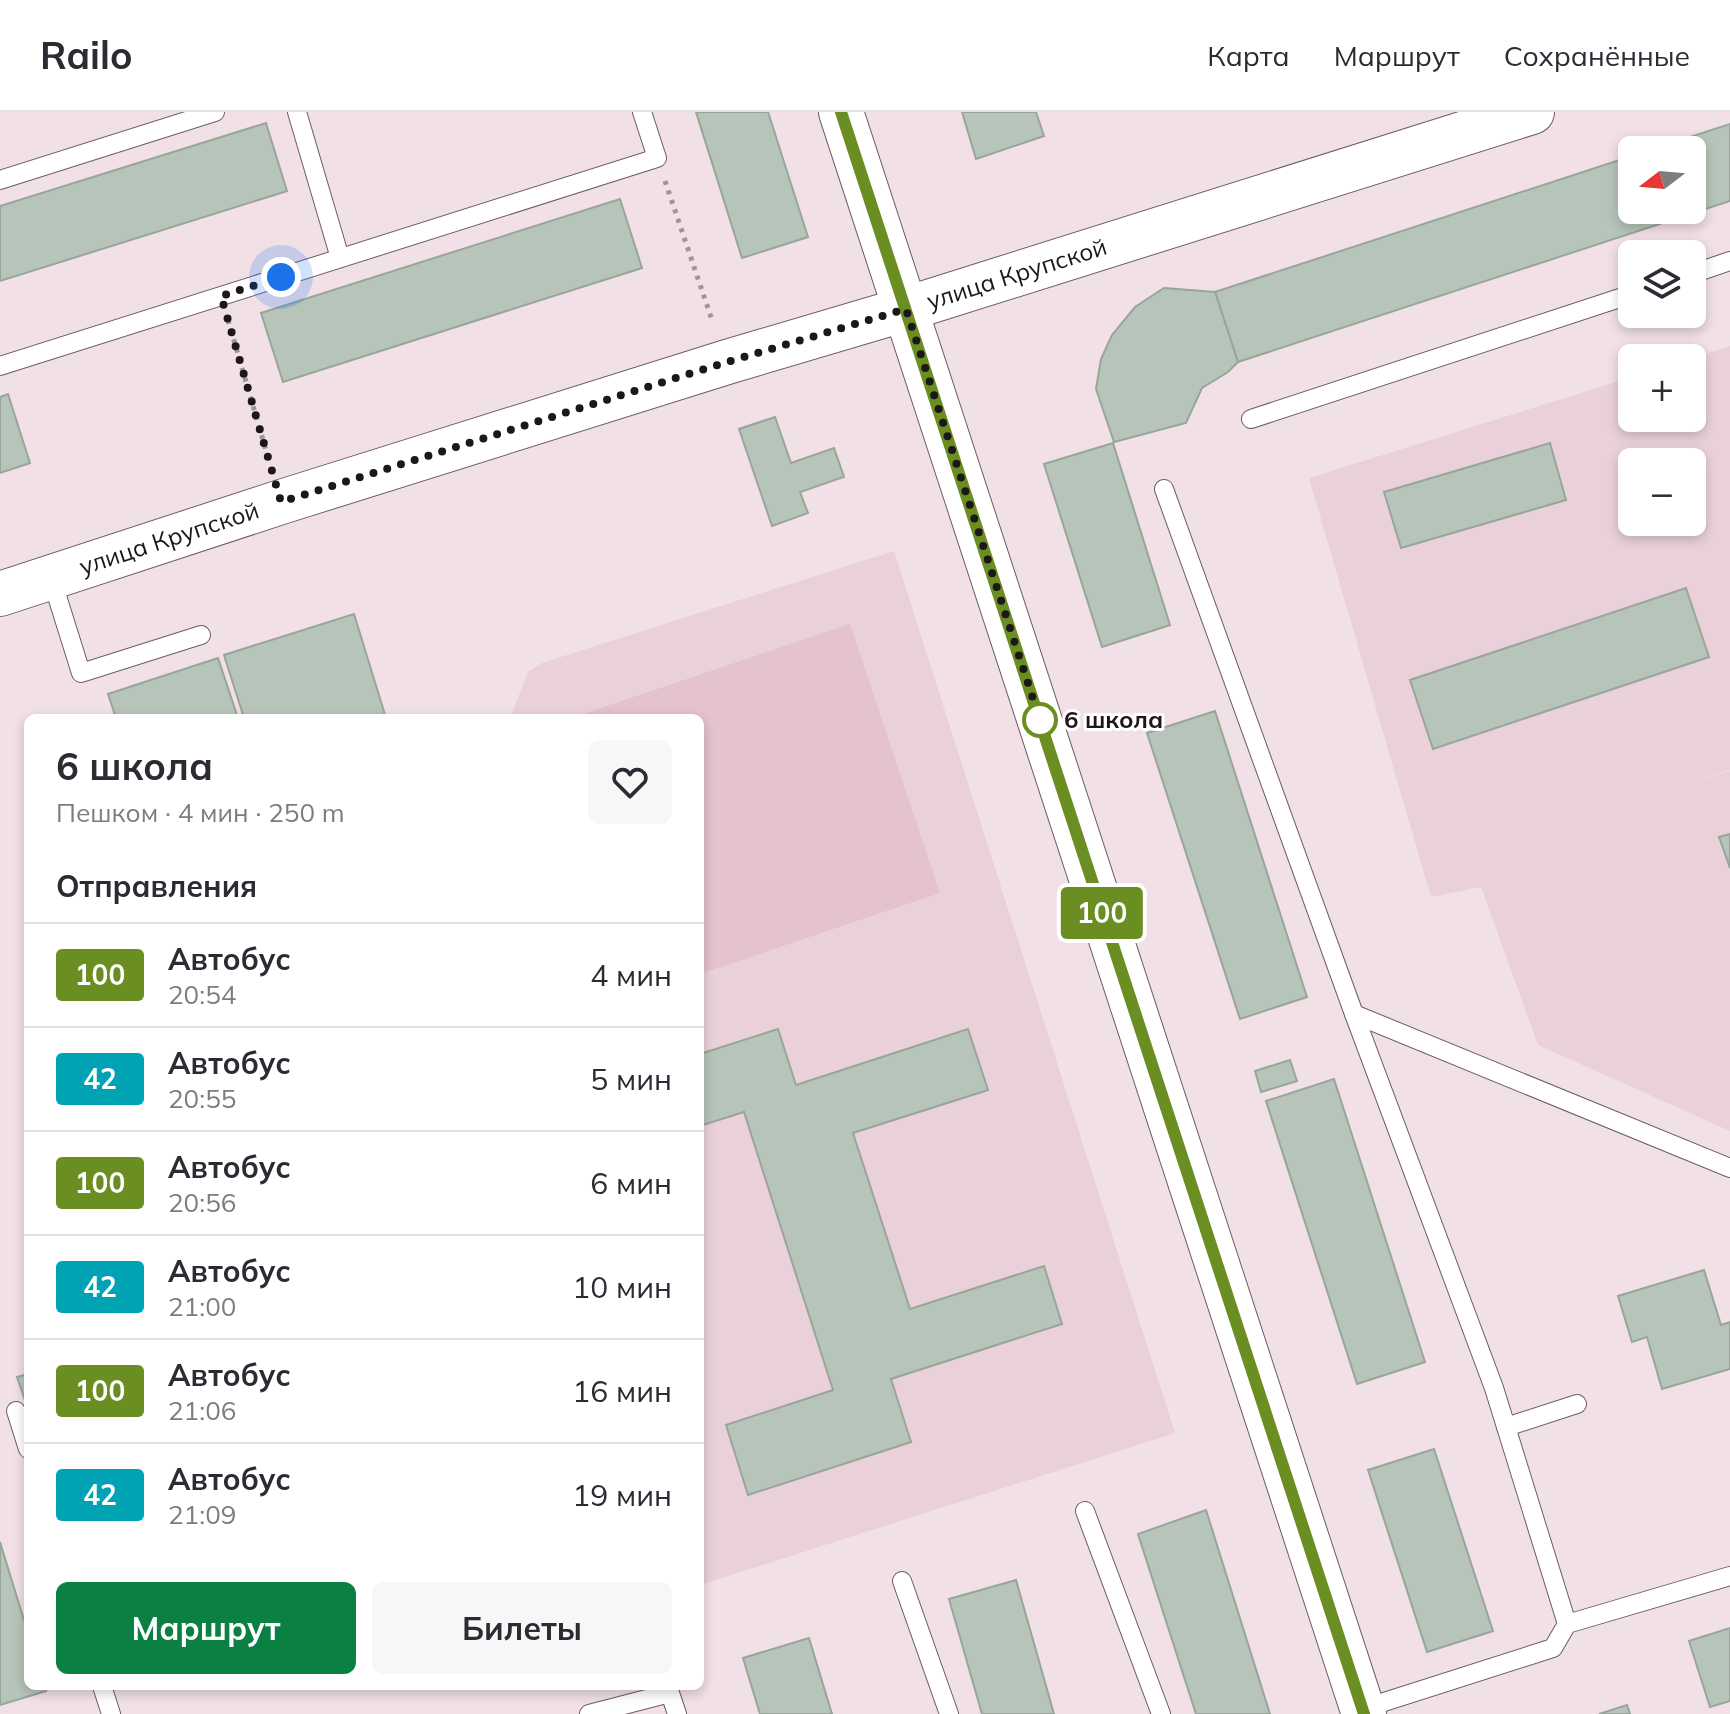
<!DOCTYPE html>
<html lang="ru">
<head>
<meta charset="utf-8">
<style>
  :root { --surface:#fff; --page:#f7f7f7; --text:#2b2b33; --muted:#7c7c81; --line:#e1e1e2; --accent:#0b8043 }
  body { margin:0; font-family:Mulish,sans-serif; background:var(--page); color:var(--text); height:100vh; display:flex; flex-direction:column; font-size:30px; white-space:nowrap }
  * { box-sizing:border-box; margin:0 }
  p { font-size:26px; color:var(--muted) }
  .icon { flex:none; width:44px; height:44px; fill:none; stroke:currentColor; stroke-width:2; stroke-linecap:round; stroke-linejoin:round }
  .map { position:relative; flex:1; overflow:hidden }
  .side { position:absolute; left:24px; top:602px; width:680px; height:976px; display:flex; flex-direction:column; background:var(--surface); border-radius:12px; box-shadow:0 4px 12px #0003 }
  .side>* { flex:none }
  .badge { padding:0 16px; border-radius:6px; font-size:28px; line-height:52px }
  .needle { width:52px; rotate:254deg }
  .controls { position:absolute; left:1618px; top:24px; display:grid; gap:16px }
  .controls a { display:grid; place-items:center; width:88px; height:88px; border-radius:12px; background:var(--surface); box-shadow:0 4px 12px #0003; font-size:40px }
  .you { position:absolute; width:40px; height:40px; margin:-20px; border:6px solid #fff; border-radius:50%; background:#1a73e8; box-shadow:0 0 0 12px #1a73e833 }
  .map>.badge { position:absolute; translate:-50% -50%; box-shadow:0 0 0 4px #fff }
  h2 { padding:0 32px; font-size:30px; line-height:72px }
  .round { display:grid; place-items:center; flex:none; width:84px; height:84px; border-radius:12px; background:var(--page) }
  .head { display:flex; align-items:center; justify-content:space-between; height:136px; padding:0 32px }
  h1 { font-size:38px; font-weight:700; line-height:60px }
  .primary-button { display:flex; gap:16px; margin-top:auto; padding:16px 32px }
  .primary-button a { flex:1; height:92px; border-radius:12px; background:var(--accent); color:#fff; font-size:32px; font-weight:700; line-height:92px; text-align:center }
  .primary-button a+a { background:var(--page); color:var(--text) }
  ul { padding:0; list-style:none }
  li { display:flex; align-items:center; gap:24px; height:104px; padding:0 32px; border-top:2px solid var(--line) }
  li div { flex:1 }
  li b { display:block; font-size:30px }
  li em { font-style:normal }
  li .badge { min-width:88px; font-weight:700; text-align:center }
  header { display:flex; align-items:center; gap:48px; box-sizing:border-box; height:112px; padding:0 40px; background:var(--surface); border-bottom:2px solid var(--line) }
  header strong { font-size:38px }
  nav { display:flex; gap:44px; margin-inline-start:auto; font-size:28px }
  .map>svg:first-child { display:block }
  .built { fill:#ead1d9; fill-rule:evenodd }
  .pitch { fill:#e4c2ce }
  .building { fill:#b7c4b9; stroke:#99a59b; stroke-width:2 }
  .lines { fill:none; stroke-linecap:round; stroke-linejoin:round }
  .lane-casing { stroke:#6c5d62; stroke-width:20 }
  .secondary-casing { stroke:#6c5d62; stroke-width:46 }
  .path { stroke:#a19499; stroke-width:5; stroke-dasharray:4 6; stroke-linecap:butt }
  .lane { stroke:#fff; stroke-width:18 }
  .secondary { stroke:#fff; stroke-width:44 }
  .line-casing { stroke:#fff; stroke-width:18 }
  .line { stroke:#6b8e23; stroke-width:12 }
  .walk { stroke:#1d1719; stroke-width:8; stroke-dasharray:0 14.4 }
  .stop-dot { fill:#fff; stroke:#6b8e23; stroke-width:4 }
  .labels { text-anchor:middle; stroke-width:6; stroke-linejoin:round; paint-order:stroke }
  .street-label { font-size:24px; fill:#1d1719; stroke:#fff }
  .stop-label { font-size:24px; font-weight:bold; fill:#1d1719; stroke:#fff; text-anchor:start }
</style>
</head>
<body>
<header>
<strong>Railo</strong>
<nav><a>Карта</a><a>Маршрут</a><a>Сохранённые</a></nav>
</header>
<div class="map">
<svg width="1730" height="1602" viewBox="0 0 1730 1602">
  <rect width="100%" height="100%" fill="#f1e0e6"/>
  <!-- built -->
  <g class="built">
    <path d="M1730,234V658L1695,669L1730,659V1019L1538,933L1481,775L1431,785L1309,366L1632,265V306H1692L1691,246ZM1632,350H1692V410H1632Z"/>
    <polygon points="894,439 1175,1321 700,1473 700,606 510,606 528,560 542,551"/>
  </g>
  <!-- pitch -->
  <polygon class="pitch" points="850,512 940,781 700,862 700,606 571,606"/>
  <!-- building -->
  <g class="building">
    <polygon points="696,0 768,0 808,125 742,146"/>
    <polygon points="962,0 1036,0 1044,24 976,47"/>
    <polygon points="266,11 287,79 0,169 0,94"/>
    <polygon points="1730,12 1730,89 1238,250 1215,180 1632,44 1632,98 1692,98 1692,38 1650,38"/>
    <polygon points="620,87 642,156 283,270 261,201"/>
    <polygon points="1164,176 1215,180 1238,250 1228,260 1202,276 1186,311 1114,330 1096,277 1101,247 1112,223 1135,195"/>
    <polygon points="8,282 30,351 0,361 0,285"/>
    <polygon points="775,305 791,351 834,336 844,365 800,380 808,401 772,414 739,317"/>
    <polygon points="1113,331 1170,513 1102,535 1044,352"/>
    <polygon points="1550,331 1566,388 1401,436 1384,380"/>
    <polygon points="1686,476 1709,545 1433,637 1410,568"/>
    <polygon points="354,502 386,606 244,606 224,543"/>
    <polygon points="218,546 238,606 116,606 108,582"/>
    <polygon points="1215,599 1307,885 1240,907 1147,621"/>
    <polygon points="1730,722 1730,756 1719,725"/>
    <polygon points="778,917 796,973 968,917 988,978 853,1021 910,1197 1044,1154 1062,1212 891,1267 911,1330 748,1383 726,1313 833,1278 744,1000 700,1014 700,942"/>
    <polygon points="1290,948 1297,969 1261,980 1255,959"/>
    <polygon points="1334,967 1425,1250 1357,1272 1266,989"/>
    <polygon points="1704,1158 1721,1213 1730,1210 1730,1257 1662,1277 1647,1225 1632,1230 1618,1184"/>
    <polygon points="28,1262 28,1297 17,1265"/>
    <polygon points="1434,1337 1493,1519 1427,1540 1368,1358"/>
    <polygon points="1206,1398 1270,1602 1196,1602 1138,1422"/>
    <polygon points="0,1430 28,1521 28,1574 44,1574 46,1579 0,1593"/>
    <polygon points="1016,1468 1054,1602 982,1602 949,1487"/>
    <polygon points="1730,1516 1730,1589 1710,1595 1689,1529"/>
    <polygon points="809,1526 832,1602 760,1602 743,1546"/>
    <polygon points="1627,1593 1630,1602 1599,1602"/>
  </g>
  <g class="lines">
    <!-- lane casing -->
    <g class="lane-casing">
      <g id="lane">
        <polyline points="297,0 340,146"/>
        <polyline points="0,68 215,0"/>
        <polyline points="1692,162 1730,149"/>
        <polyline points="0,254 657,46 642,0"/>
        <polyline points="1251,307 1632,182"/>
        <polyline points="1164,377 1354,902 1494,1276 1567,1512"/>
        <polyline points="51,465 81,561 201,523"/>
        <polyline points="1354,902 1730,1056"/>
        <polyline points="16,1299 28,1337"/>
        <polyline points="1506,1315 1577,1292"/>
        <polyline points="1085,1399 1161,1602"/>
        <polyline points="902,1469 949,1602"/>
        <polyline points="102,1574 111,1602"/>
        <polyline points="1362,1597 1553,1536 1567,1512 1730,1464"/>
        <polyline points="589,1602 670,1581 677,1602"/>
      </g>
    </g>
    <!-- secondary casing -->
    <g class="secondary-casing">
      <g id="secondary">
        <polyline points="841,0 1364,1602"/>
        <path id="s1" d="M0,482L281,390L727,250L906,197L1532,0"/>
      </g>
    </g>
    <!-- path -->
    <g class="path">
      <polyline points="665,69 713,211"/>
      <polyline points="228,208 270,352"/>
    </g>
    <!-- lane -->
    <use href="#lane" class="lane"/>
    <!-- secondary -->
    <use href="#secondary" class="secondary"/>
  </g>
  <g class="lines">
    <!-- line casing -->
    <g class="line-casing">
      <polyline id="line" points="841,0 1364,1602"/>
    </g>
    <!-- line -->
    <use href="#line" class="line"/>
    <!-- walk -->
    <polyline class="walk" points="281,165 221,184 281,390 727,250 906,197 1040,608"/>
  </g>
  <!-- markers -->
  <circle class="stop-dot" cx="1040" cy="608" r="16"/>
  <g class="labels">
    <!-- street labels -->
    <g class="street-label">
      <text dy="8" stroke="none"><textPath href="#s1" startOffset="1066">улица Крупской</textPath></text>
      <text dy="8" stroke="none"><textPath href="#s1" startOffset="178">улица Крупской</textPath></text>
    </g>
    <!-- stop labels -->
    <g class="stop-label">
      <text x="1064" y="616">6 школа</text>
    </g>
  </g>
</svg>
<div class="controls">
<a><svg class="needle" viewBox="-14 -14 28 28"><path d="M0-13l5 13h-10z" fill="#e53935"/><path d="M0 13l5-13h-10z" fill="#7c7c81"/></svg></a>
<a><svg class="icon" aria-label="layers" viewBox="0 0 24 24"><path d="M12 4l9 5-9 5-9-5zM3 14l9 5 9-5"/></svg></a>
<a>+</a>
<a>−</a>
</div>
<div class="you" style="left:281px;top:165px"></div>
<b class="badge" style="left:1102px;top:801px;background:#6b8e23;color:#fff">100</b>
<section class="side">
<div class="head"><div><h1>6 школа</h1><p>Пешком · 4 мин · 250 m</p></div><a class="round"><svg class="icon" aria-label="heart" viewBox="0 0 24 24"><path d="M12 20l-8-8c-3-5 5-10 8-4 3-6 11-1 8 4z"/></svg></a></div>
<h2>Отправления</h2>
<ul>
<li><span class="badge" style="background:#6b8e23;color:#fff">100</span><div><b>Автобус</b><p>20:54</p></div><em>4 мин</em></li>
<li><span class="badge" style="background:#00a3b4;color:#fff">42</span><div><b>Автобус</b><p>20:55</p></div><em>5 мин</em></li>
<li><span class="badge" style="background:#6b8e23;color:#fff">100</span><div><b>Автобус</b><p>20:56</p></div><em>6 мин</em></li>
<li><span class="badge" style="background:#00a3b4;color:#fff">42</span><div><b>Автобус</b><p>21:00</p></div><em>10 мин</em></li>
<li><span class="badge" style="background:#6b8e23;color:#fff">100</span><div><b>Автобус</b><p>21:06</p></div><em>16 мин</em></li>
<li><span class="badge" style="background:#00a3b4;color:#fff">42</span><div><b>Автобус</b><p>21:09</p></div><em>19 мин</em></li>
</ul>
<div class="primary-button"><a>Маршрут</a><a>Билеты</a></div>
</section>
</div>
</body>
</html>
